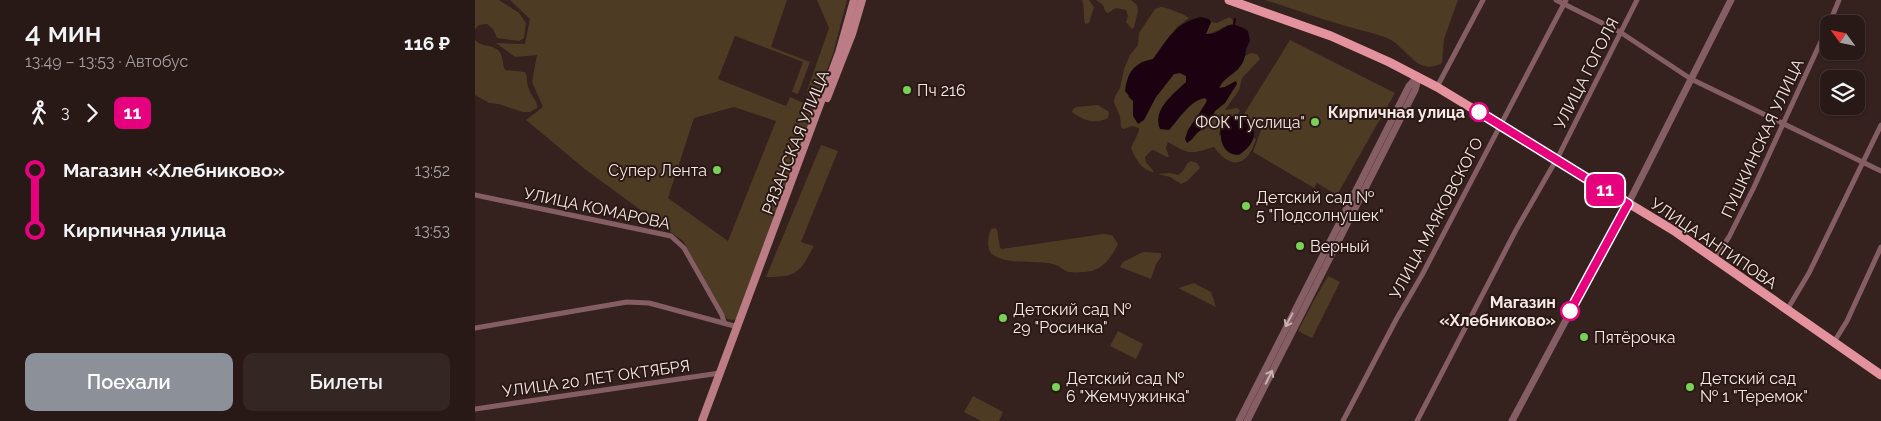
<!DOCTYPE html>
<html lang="ru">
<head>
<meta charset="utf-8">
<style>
  :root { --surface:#281916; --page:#342623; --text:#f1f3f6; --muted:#a5a0a1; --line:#443835; --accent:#8c9099 }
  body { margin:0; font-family:Raleway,sans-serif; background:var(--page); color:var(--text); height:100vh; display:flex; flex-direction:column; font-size:19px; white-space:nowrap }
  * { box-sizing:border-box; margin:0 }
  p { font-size:16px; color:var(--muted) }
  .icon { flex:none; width:28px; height:28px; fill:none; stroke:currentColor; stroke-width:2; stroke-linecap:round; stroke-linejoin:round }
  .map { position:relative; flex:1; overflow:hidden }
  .panel { display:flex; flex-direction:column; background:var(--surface); width:475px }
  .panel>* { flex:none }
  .badge { padding:0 10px; border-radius:8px; font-size:18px; line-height:32px }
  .needle { width:32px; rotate:303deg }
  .buttons { position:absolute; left:1345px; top:15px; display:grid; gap:10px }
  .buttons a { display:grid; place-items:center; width:45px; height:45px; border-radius:10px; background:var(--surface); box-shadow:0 1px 4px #0004,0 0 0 1px var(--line); font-size:25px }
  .map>.badge { position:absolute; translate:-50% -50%; box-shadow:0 0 0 2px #fff }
  .legs { display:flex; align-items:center; gap:8px; height:55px; padding:0 25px; font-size:16px }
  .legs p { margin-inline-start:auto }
  .overview { display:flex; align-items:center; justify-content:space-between; height:85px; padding:0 25px }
  h1 { font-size:28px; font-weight:600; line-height:38px }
  .primary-button { display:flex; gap:10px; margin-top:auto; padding:10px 25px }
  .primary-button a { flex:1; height:58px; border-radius:10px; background:var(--accent); color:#fff; font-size:20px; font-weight:600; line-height:58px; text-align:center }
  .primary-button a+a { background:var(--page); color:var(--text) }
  ul { padding:0 25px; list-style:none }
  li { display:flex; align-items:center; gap:18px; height:60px; font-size:19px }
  li i { display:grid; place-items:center; width:8px; height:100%; margin:0 6px; background:currentColor }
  li i::after { content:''; width:12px; height:12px; margin:-6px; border:4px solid; border-radius:50%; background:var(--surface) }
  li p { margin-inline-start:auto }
  li:first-child i { background:linear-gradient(#0000 50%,currentColor 0) }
  li:last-child i { background:linear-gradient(currentColor 50%,#0000 0) }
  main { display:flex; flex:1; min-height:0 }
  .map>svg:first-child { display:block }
  .green { fill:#4d3b24; fill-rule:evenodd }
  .water { fill:#1c0210 }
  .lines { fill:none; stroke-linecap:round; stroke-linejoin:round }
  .stream { stroke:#1c0210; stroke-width:2 }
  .minor { stroke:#855e63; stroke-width:5 }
  .tertiary { stroke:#855e63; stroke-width:7 }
  .secondary { stroke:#bb7c85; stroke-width:8 }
  .primary { stroke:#e4939e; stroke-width:9 }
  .oneway { stroke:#c9b1b1 }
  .line-1-casing { stroke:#fff; stroke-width:11 }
  .line-1 { stroke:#e6007e; stroke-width:8 }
  .poi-dot { fill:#79d158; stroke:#2a1814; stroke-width:2 }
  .stop-1-dot { fill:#fff; stroke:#e6007e; stroke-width:2.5 }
  .labels { text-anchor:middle; stroke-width:4; stroke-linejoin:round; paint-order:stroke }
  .street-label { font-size:16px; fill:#f6e8e5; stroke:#2a1814 }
  .poi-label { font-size:16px; fill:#f6e8e5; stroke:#2a1814; text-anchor:start }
  .stop-label { font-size:16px; font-weight:bold; fill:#f6e8e5; stroke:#2a1814; text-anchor:end }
</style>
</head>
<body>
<main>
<section class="panel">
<div class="overview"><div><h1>4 мин</h1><p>13:49 – 13:53 · Автобус</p></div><b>116 ₽</b></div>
<div class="legs"><svg class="icon" aria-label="walk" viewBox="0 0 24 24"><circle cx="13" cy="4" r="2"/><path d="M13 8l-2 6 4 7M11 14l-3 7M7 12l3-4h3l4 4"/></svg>3<svg class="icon" aria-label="forward" viewBox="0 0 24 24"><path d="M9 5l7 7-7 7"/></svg><b class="badge" style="background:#e6007e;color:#fff">11</b></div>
<ul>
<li><i style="color:#e6007e"></i><b>Магазин «Хлебниково»</b><p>13:52</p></li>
<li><i style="color:#e6007e"></i><b>Кирпичная улица</b><p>13:53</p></li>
</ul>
<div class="primary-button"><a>Поехали</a><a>Билеты</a></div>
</section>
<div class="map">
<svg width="1406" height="421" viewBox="0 0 1406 421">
  <rect width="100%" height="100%" fill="#35211d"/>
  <!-- green -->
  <g class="green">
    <polygon points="0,0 24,0 44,13 51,23 49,38 44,41 22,38 18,29 12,24 4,25 0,29"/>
    <path d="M35,0H312L296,47L335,62L323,94L317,92L328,62L260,36L243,79L311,106L315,97L337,107L340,112L261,319L258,320L252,319L208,241L111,170L51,120L68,107L57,82L62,55L40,57L21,43L50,44L55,19ZM259,107L301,121L253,241L193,198L219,118Z"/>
    <polygon points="342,0 367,0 362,15 367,0 372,0 358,54 342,97 338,99 333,96 332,91 354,28"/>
    <path d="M607,0H614L619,7L614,23L610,24C608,16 610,8 607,0Z"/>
    <polygon points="621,0 656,0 662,5 663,11 659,27 657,29 651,22 653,16 651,10 641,8 633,13 630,11 628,5"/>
    <path d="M790,0H983L969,39L967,63C941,77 933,47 912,38C897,32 879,29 864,24C839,17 815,8 790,0Z"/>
    <path d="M686,7C691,7 711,15 714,18L702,27L678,59L666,62L653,97L658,101V116L681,97L699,74L705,73L711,76L712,79L694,130C704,119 715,101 730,98L732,100C726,114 715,125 710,139L717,140L721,132L736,120L740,111L750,103L761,81L750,87L744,88L747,82L763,70L770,56L776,53L782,54L785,59L767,78L764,90L750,110L762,108L765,110L762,117L753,116L747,119L744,135L777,141L778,137L781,139C773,166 756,171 739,147C716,154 714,155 693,142L691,148L694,157C686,156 684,151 677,150L670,157L671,162L679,172C667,171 660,158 656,148L664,131V128L657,126L649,129L646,127L645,117L639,102L640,96L645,88L649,69L655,55L663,45L664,33L680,9Z"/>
    <path d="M754,17L757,19L759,24C748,25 741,34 730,34L736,22L742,23Z"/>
    <path d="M0,40C6,47 16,44 23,50C29,56 27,64 30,70L50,72C53,77 51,83 54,89C56,96 63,101 62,108L55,112H48L23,104L14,103L0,95Z"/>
    <polygon points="815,40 920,93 862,195 842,183 839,188 778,152 786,130 769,114"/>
    <path d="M623,105L634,112L633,118C619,125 608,120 597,112L598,109L601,107Z"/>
    <path d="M346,145L363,151L326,242L339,246C324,273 323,277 291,277Z"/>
    <path d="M716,161L722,163L725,168L712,181L706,184L695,177L683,174L694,173L703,175C710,172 710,163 716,161Z"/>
    <path d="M519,228L522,229L525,248L527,249L628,234L637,235L643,244C637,256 631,266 617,271C611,272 601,273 594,272C589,271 586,267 581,265C564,259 532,266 517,254C511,249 513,235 516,229Z"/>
    <polygon points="668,252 686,253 686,257 681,264 676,279 645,267 648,262"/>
    <polygon points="853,276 865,282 837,338 823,331 838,302"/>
    <polygon points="719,283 736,292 741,307 703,288"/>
    <polygon points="643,331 668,344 661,359 635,346"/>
    <polygon points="498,396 528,412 524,421 506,421 489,412"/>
  </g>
  <!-- water -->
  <g class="water">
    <path d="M725,17L734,19L736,22L731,34C752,35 748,15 773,31L775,41C769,50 772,55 767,64C761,73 749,77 744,88L750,87L761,81L762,84L750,103L740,111L731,128C718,133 722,137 712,143L710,139L713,130L731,103L732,100L730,98C715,100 704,119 694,130L685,129C677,110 698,94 711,82V76L705,73L699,74L681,97L669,120L663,124L658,116V101L650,91C653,71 658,64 678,59C693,39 699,24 725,17Z"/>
    <path d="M753,116C781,118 789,138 764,155C744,155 744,133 747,119Z"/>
  </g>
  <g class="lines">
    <!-- stream -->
    <polyline class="stream" points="759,24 760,19"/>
    <!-- minor -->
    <g class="minor">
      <polyline points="1081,0 1145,32 1216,79 1406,171"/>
      <polyline points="1354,24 1364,0"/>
      <polyline points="962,87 1008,0"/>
      <polyline points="0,195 196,236 209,248 247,315 249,322"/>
      <polyline points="1239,259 1254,237 1279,187 1354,24"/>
      <polyline points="1312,310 1334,273 1406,125"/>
      <polyline points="0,328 152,302 174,303 263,327"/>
      <polyline points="1359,342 1372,321 1406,247"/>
      <polyline points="0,409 245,373"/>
      <polyline points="868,421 922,318 947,275 1091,0"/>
      <polyline points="942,421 1041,230 1084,155 1162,0"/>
    </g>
    <!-- tertiary -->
    <g class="tertiary">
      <polyline points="764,421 934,86 943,76"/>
      <polyline points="772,421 940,90 943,79"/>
      <polyline points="1037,421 1153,204 1256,0"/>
    </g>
    <!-- secondary -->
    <g class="secondary">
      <polyline points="352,98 377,34 387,0"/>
      <polyline points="227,421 364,53 379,0"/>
    </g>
    <!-- primary -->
    <polyline class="primary" points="754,0 856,36 914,62 962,87 1201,232 1406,375"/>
  </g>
  <!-- one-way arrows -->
  <defs><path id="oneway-shaft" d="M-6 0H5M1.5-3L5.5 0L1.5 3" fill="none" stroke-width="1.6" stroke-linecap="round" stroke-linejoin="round" transform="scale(1.25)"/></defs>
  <g class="oneway">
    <use href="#oneway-shaft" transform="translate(814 320) rotate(118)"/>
    <use href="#oneway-shaft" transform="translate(794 377) rotate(-64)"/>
  </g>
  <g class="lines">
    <!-- line-1 casing -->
    <g class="line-1-casing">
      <polyline id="line-1" points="1004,112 1153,204 1095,311"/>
    </g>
    <!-- line-1 -->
    <use href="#line-1" class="line-1"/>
  </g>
  <!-- markers -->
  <g class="poi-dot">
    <circle cx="432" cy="90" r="5"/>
    <circle cx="840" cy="122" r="5"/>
    <circle cx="242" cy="170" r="5"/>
    <circle cx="771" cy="206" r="5"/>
    <circle cx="825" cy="246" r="5"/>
    <circle cx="528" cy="318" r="5"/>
    <circle cx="1109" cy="337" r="5"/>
    <circle cx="581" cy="387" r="5"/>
    <circle cx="1215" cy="387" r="5"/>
  </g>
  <g class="stop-1-dot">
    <circle cx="1004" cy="112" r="9"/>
    <circle cx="1095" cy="311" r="9"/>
  </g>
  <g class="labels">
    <!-- street labels -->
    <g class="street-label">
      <text transform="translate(1111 73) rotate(-63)" y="6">УЛИЦА ГОГОЛЯ</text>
      <text transform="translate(1287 138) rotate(-65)" y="6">ПУШКИНСКАЯ УЛИЦА</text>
      <text transform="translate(320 142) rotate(-68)" y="6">РЯЗАНСКАЯ УЛИЦА</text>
      <text transform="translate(122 208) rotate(12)" y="6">УЛИЦА КОМАРОВА</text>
      <text transform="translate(961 218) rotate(-62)" y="6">УЛИЦА МАЯКОВСКОГО</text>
      <text transform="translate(1239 243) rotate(34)" y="6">УЛИЦА АНТИПОВА</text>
      <text transform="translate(121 378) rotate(-8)" y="6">УЛИЦА 20 ЛЕТ ОКТЯБРЯ</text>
    </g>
    <!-- poi labels -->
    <g class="poi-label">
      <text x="442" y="96">Пч 216</text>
      <text x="830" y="128" text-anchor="end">ФОК "Гуслица"</text>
      <text x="232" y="176" text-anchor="end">Супер Лента</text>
      <text x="781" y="203">Детский сад №<tspan x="781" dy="18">5 "Подсолнушек"</tspan></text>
      <text x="835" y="252">Верный</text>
      <text x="538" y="315">Детский сад №<tspan x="538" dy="18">29 "Росинка"</tspan></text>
      <text x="1119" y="343">Пятёрочка</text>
      <text x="591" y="384">Детский сад №<tspan x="591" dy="18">6 "Жемчужинка"</tspan></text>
      <text x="1225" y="384">Детский сад<tspan x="1225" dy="18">№ 1 "Теремок"</tspan></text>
    </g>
    <!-- stop labels -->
    <g class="stop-label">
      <text x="990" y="118">Кирпичная улица</text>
      <text x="1081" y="308">Магазин<tspan x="1081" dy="18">«Хлебниково»</tspan></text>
    </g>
  </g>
</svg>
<div class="buttons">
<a><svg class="needle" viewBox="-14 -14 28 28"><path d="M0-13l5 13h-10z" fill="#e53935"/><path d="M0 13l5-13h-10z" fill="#a5a0a1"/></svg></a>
<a><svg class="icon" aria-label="layers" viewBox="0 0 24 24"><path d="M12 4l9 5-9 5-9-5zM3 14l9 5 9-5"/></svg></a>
</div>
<b class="badge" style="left:1130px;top:190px;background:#e6007e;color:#fff">11</b>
</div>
</main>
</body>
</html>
